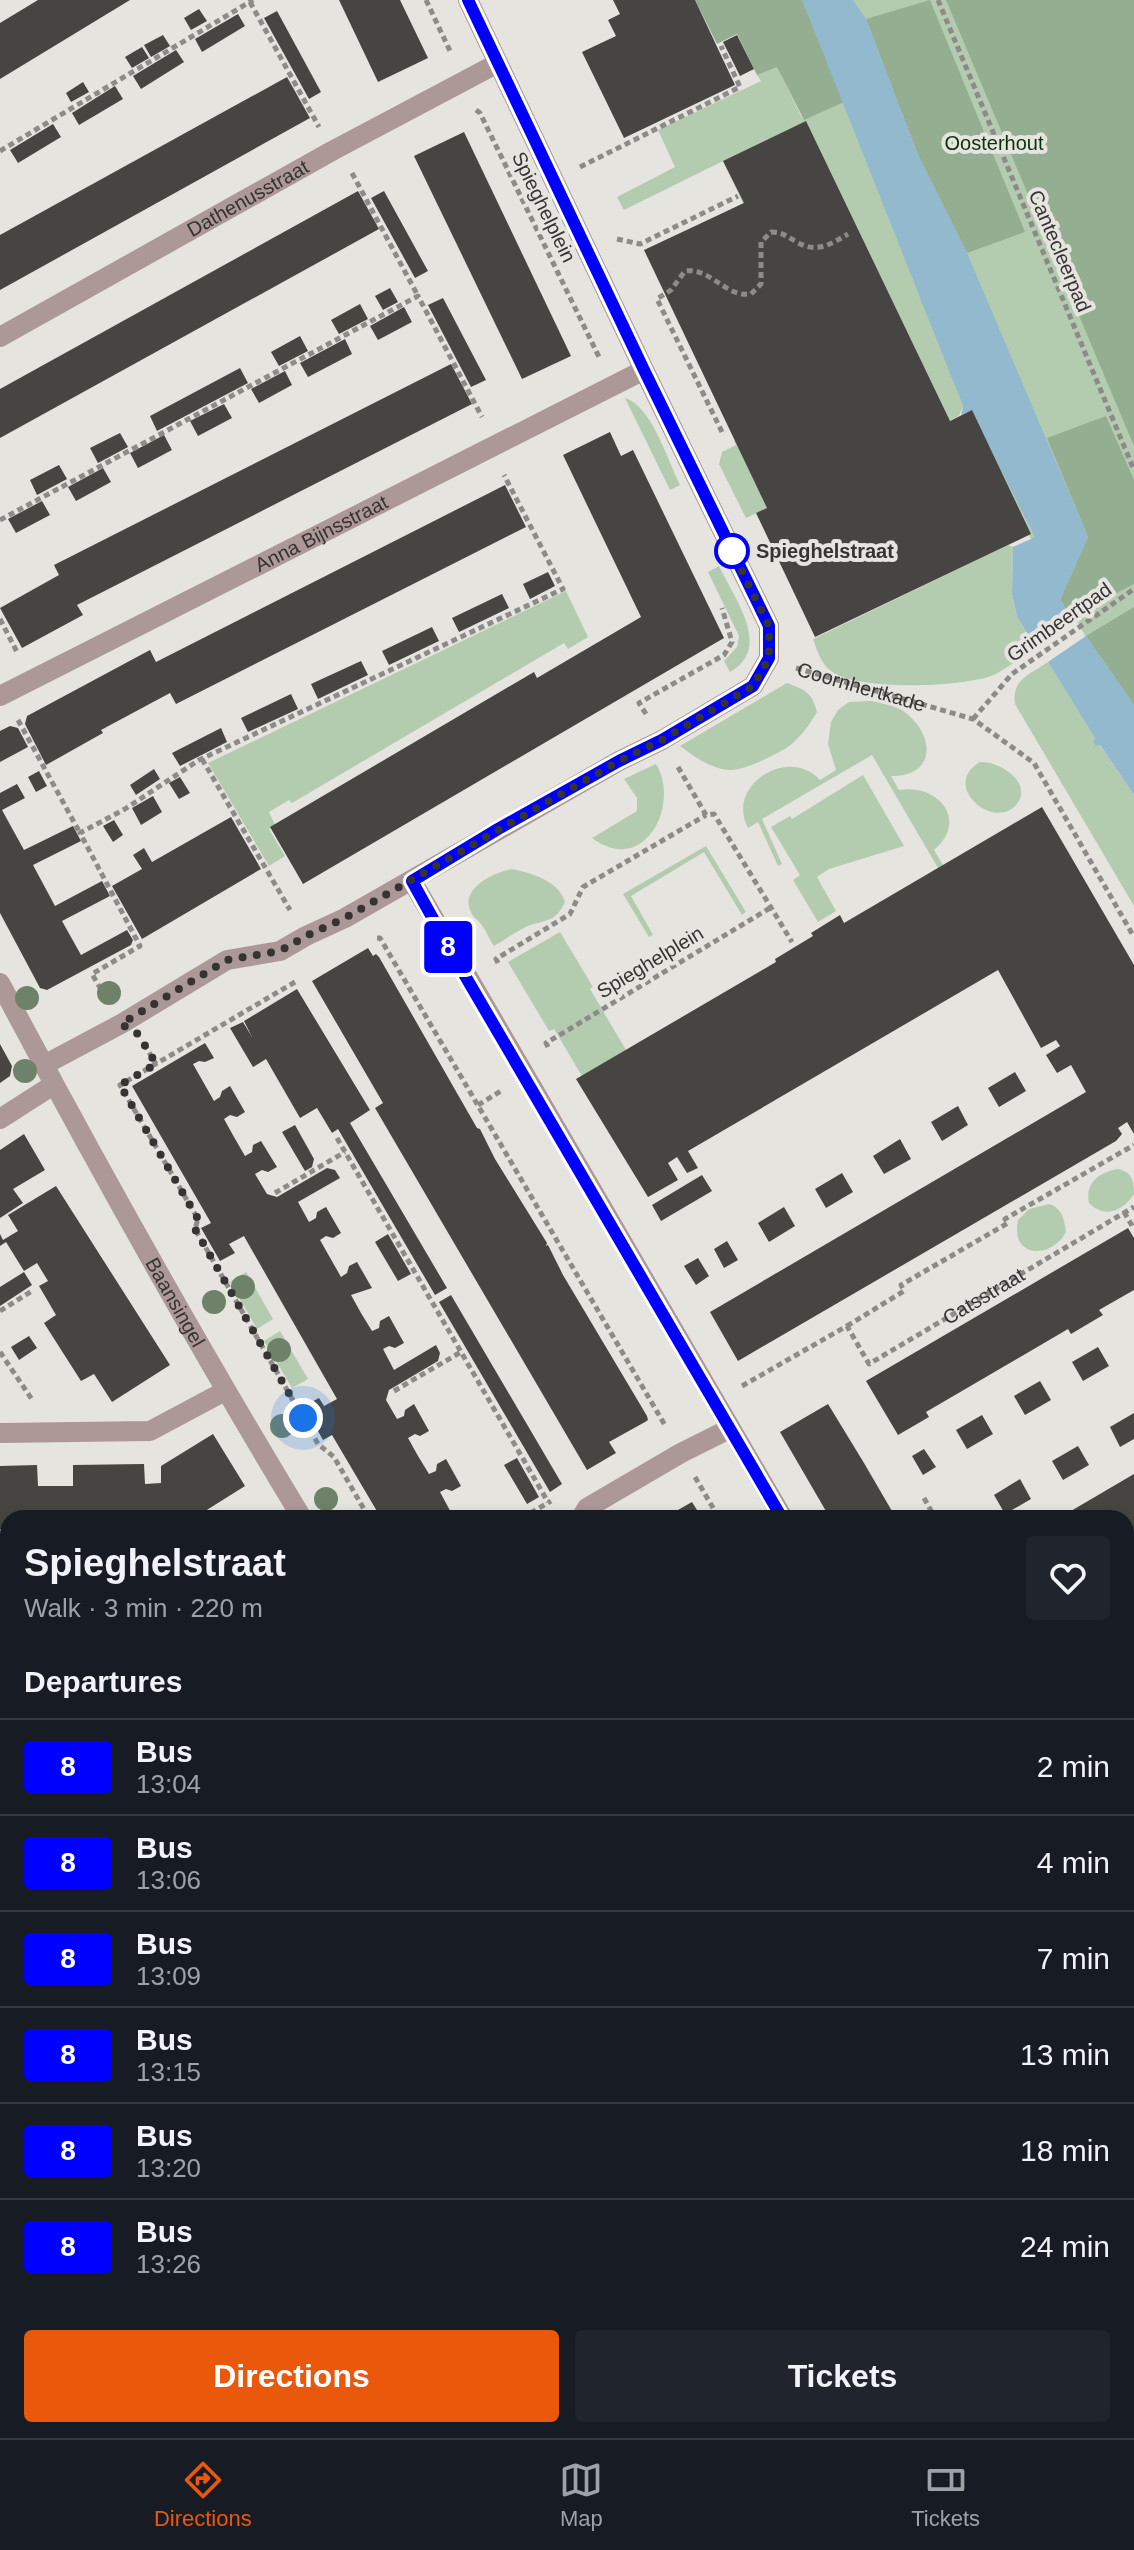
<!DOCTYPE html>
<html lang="en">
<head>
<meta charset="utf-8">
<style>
  :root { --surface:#171b24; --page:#20242c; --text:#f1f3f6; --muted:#9ea1a6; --line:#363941; --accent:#ea580c }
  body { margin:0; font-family:Helvetica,sans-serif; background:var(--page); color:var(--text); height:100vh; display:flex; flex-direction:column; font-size:30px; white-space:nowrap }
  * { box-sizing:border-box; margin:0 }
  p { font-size:26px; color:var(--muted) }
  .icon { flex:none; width:44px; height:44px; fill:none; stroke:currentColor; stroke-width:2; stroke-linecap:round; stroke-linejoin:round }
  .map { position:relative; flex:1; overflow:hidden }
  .side { position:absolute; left:0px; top:1510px; width:1134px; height:928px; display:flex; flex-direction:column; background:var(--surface); border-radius:24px 24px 0 0; box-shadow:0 4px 12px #0003 }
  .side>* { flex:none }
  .badge { padding:0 16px; border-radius:6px; font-size:28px; line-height:52px }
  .you { position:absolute; width:40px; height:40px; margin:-20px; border:6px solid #fff; border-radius:50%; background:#1a73e8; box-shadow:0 0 0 12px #1a73e833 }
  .map>.badge { position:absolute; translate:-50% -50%; box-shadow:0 0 0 4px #fff }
  h2 { padding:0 24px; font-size:30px; line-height:72px }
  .round { display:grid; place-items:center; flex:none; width:84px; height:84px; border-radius:8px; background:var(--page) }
  .overview { display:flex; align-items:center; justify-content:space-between; height:136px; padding:0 24px }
  h1 { font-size:38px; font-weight:800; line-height:60px }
  .primary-button { display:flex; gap:16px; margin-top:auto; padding:16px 24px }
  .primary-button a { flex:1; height:92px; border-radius:8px; background:var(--accent); color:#fff; font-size:32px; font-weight:800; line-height:92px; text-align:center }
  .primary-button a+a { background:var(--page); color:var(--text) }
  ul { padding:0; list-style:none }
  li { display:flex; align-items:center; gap:24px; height:96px; padding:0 24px; border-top:2px solid var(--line) }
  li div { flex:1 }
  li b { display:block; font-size:30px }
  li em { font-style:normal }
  li .badge { min-width:88px; font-weight:700; text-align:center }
  .tab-bar { display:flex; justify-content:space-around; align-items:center; height:112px; border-top:2px solid var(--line); background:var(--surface); font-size:22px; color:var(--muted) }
  .tab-bar a { display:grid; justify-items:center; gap:4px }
  .tab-bar .on { color:var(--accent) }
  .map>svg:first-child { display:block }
  .green { fill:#b3ccb0 }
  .forest { fill:#94ae91 }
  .water { fill:#92b9cd }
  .building { fill:#464541 }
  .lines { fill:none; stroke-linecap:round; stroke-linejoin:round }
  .path { stroke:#8c8b88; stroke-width:5; stroke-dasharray:6 4; stroke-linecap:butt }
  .street { stroke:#ab9897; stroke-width:20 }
  .tree { fill:#6e8269 }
  .line-casing { stroke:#fff; stroke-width:18 }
  .line { stroke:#00f; stroke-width:12 }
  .walk { stroke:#353433; stroke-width:8; stroke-dasharray:0 14.4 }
  .stop-dot { fill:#fff; stroke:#00f; stroke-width:4 }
  .labels { text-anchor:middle; stroke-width:8; stroke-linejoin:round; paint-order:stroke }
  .park-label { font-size:20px; fill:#0b3209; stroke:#e6e4df }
  .street-label { font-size:20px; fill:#353433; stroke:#e6e4df }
  .stop-label { font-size:20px; font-weight:bold; fill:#353433; stroke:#e6e4df; text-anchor:start }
</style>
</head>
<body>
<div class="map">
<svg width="1134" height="2438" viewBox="0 0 1134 2438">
  <rect width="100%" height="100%" fill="#e6e4df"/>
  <!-- green -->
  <g class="green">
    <polygon points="770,0 1134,0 1134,719 1042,562 953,378 963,406 959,416 746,518 719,464 722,452 736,445 734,441 754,431 650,251 743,203 723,161 624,210 617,197 675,167 658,130 761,81 757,75 777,66 803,120"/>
    <path d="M625,398C651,405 668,461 680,485L670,490Z"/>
    <path d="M1008,545L1013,547L1012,594L1017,617L1036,647L1030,652C1017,660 1002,672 988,677C956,687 857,691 831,671C821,664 817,650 813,639Z"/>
    <path d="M719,566C734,598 773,648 730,672L724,661L737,647L739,636L708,572Z"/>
    <polygon points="566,591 588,637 568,649 564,643 292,803 289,800 269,812 275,825 269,829 285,856 269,866 208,763"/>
    <path d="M1048,662L1096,739L1093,741L1099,744L1134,795V906L1015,704C1011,679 1031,674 1048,662Z"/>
    <path d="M787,683C805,690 812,692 817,712C810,724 801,737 789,746C778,754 745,770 731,770C711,769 696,758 680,746Z"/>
    <path d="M871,701C883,704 896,705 906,713C936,737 935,777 891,776L899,790C938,783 969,820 934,850L943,865L938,868L872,755L762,819L782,864L778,866L758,822L748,828C725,785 789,745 820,780L836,770L828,744L831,722L838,710L849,702Z"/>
    <path d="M980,762C1001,761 1034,784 1016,805C993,831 940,785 980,762Z"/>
    <path d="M656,764C681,805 644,877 592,838L637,811V798L624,779Z"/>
    <polygon points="863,775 904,846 829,869 817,877 836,911 818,922 793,880 800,875 771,827 790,816 792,819"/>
    <polygon points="706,846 746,912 742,915 704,852 631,896 653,935 649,937 623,894"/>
    <path d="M512,869C532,873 559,881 565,902C555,923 547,919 528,926C516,931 505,940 494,946C489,939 486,930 481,924C478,920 474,918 472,914C457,889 494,872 512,869Z"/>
    <polygon points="560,932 593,987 590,989 626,1050 582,1076 554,1029 549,1031 508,962"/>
    <path d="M1117,1169C1132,1171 1134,1181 1134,1194C1123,1211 1105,1219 1089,1203C1085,1183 1098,1173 1117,1169Z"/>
    <path d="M1049,1204C1062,1208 1064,1219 1066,1232C1051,1260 1010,1258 1018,1220L1029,1209Z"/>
    <polygon points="246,1272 273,1319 257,1329 230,1282"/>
    <polygon points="280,1331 308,1379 292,1388 264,1341"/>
  </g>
  <!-- forest -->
  <g class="forest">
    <polygon points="695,0 802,0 844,102 804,120 777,67 757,75 737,34 717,44"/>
    <polygon points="930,0 1025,232 967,253 918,155 866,19"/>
    <polygon points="946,0 1134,0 1134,446"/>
    <polygon points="1106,416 1134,480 1134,584 1109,597 1075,622 1060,600 1088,537 1047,438"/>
    <polygon points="1134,607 1134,705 1086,636"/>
  </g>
  <!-- water -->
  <g class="water">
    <polygon points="802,0 853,0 866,19 918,155 967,253 1088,537 1060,600 1075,622 1036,647 1017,617 1012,594 1013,547 1035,537 971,411 961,415 963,406"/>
    <polygon points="1086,636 1134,705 1134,795 1100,745 1096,746 1093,741 1095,738 1048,662"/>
    <rect x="0" y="1531" width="8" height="94"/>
    <polygon points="682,2430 792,2430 797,2438 687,2438"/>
  </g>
  <!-- building -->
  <g class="building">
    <polygon points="38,0 130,0 0,79 0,23"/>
    <polygon points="339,0 400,0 428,58 378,82"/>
    <polygon points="613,0 695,0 735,85 624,138 582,52 616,36 608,20 620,14"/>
    <polygon points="199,9 207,21 191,30 184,18"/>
    <polygon points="277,11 321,92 309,99 264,18"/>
    <polygon points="238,14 245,26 202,52 195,39"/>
    <polygon points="163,35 170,46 151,57 144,45"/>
    <polygon points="737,35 754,69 740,76 723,42"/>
    <polygon points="142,47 149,58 132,68 125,57"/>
    <polygon points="176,50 184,62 141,89 133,76"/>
    <polygon points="287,77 310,118 0,290 0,235"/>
    <polygon points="83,82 89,92 71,102 66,93"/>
    <polygon points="115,86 123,99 79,125 72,113"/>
    <polygon points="806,121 950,421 972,410 1031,534 815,637 756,513 767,508 644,250 744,203 723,161"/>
    <polygon points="53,124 61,137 18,163 10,150"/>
    <polygon points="464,132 571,356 522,379 414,156"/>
    <polygon points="358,191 379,229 0,438 0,389"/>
    <polygon points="384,191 428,271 415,278 371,198"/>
    <polygon points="390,288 398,302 383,310 375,296"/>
    <polygon points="443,298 486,380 471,387 428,305"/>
    <polygon points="360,304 368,319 339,334 331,320"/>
    <polygon points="404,307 412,322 378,340 370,326"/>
    <polygon points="300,336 308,351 279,366 271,352"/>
    <polygon points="345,339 352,354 308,377 300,363"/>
    <polygon points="451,364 472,404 77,605 83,615 22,648 0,608 59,575 54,565"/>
    <polygon points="240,368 248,383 157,431 150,416"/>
    <polygon points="285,371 292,385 259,403 251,389"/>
    <polygon points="224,404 232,418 198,436 190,421"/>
    <polygon points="610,432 621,456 633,450 724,638 303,884 270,827 534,672 537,678 641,617 563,455"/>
    <polygon points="120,433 128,447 98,463 90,448"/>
    <polygon points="164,435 172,450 138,468 130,453"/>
    <polygon points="59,465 67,479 37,495 30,480"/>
    <polygon points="103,468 111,482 76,501 68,487"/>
    <polygon points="505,485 526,527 176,704 170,693 101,730 103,733 46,765 25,724 27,716 150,650 156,662"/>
    <polygon points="42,501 50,515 16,533 8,519"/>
    <polygon points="548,572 555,586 530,599 523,584"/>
    <polygon points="502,594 509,608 459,632 452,618"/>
    <polygon points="432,627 439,641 389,665 382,651"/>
    <polygon points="361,661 368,675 318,699 311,684"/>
    <polygon points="291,694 298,709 248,732 241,718"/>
    <polygon points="10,726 18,728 28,747 0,762 0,731"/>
    <polygon points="221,728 227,742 180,766 172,753"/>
    <polygon points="154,769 160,779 136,795 130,785"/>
    <polygon points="39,771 47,786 36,792 28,777"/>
    <polygon points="180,777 190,793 179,799 169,783"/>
    <polygon points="17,784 25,798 2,810 24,850 73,826 81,841 33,865 55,906 102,881 110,896 62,921 81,955 127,930 133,940 131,945 47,990 40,988 0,913 0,793"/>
    <polygon points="153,796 162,812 141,825 132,808"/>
    <polygon points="1042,807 1134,965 1134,1134 1127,1122 1118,1128 1122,1134 1116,1141 738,1361 710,1312 1086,1092 1071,1065 1057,1073 1046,1055 1060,1046 1056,1040 1041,1048 998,970 688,1151 698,1168 687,1173 677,1157 668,1163 678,1180 648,1197 576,1079 776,962 775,959 813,936 811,933 840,915 844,923"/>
    <polygon points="231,817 261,869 142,939 112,886 142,869 133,855 144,848 152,862"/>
    <polygon points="114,820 123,835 113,842 103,826"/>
    <polygon points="368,948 373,956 376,954 379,957 477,1128 480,1129 495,1159 547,1243 546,1246 548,1245 563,1275 647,1416 648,1420 645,1422 609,1442 616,1453 587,1470 375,1108 383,1103 312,981"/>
    <polygon points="297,989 370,1110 350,1123 447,1288 435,1295 338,1129 332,1133 317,1108 300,1118 266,1059 253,1067 230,1028 243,1022 252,1037 244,1021"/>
    <polygon points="205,1043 214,1058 205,1062 199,1061 193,1064 214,1101 220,1097 222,1091 230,1086 245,1112 237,1117 230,1115 224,1119 234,1137 245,1156 252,1152 253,1145 261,1141 277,1167 268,1172 262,1170 255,1174 267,1194 277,1197 327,1168 335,1170 340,1178 298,1202 309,1222 316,1218 317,1212 326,1207 341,1233 333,1238 326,1236 320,1240 341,1277 347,1273 349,1266 357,1262 372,1288 351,1295 361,1313 372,1331 379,1328 380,1321 389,1316 404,1343 395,1348 389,1346 383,1349 394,1370 436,1345 440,1353 438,1361 389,1390 386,1400 397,1419 404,1416 405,1410 414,1404 429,1431 420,1436 415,1434 408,1438 418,1456 429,1474 436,1471 437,1464 446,1459 461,1486 452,1491 446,1489 440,1492 454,1518 381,1518 332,1435 323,1440 304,1406 319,1398 324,1406 337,1399 245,1238 244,1236 229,1244 235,1253 220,1261 201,1228 211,1223 132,1086"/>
    <polygon points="0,1044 12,1066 10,1076 0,1083"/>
    <polygon points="1015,1072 1026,1091 999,1107 988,1088"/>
    <polygon points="958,1106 968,1125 942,1141 931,1122"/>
    <polygon points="295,1125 314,1159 312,1167 305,1171 282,1132"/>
    <polygon points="24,1134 45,1170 13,1189 23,1203 0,1218 0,1150"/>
    <polygon points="900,1139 911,1159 884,1174 873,1156"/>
    <polygon points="842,1173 853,1192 826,1208 815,1189"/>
    <polygon points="702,1175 712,1191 661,1221 652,1205"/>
    <polygon points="56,1186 170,1365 112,1402 94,1374 81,1381 44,1323 56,1315 39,1286 48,1281 37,1263 24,1271 6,1242 0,1246 0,1234 3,1240 18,1231 8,1215"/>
    <polygon points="784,1207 795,1226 769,1242 758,1223"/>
    <polygon points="1128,1228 1134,1238 1134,1290 1099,1310 1103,1315 1071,1334 1068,1329 926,1412 929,1417 898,1435 866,1381"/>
    <polygon points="388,1234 411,1274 398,1281 375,1242"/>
    <polygon points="727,1241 738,1260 724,1268 714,1249"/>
    <polygon points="698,1258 709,1276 696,1285 684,1266"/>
    <polygon points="24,1272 32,1285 0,1306 0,1287"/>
    <polygon points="451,1295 562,1484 550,1492 439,1302"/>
    <polygon points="29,1336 37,1348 19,1360 11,1347"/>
    <polygon points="1098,1347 1109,1366 1083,1381 1072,1362"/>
    <polygon points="1040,1381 1051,1400 1025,1415 1014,1396"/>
    <polygon points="828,1404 864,1463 896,1518 830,1518 780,1432"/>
    <polygon points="1134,1413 1134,1439 1120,1447 1110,1427"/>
    <polygon points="982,1415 993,1434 967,1449 956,1430"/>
    <polygon points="213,1434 245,1486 194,1518 8,1518 8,1529 0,1529 0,1466 37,1465 38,1486 73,1486 73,1465 144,1464 145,1484 161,1483 161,1466"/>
    <polygon points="1078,1446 1089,1465 1063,1480 1052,1461"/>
    <polygon points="924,1449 936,1467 923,1475 912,1456"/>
    <polygon points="517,1458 539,1497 527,1504 504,1465"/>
    <polygon points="1134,1474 1134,1540 1126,1545 1126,1518 1059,1518"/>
    <polygon points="1020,1479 1031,1499 1005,1514 994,1495"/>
    <polygon points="692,1502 702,1518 664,1518"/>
    <polygon points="1134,1635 1134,1701 1126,1705 1126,1640"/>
    <polygon points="0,1648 8,1649 8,1728 0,1727"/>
    <polygon points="8,1831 8,2039 0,2041 0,1832"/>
    <polygon points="1126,1912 1134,1925 1134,1951 1126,1955"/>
    <polygon points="8,2071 8,2220 7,2220 0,2190 0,2073"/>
    <polygon points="1128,2382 1134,2391 1134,2438 1109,2438 1107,2433 1099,2438 1082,2438 1079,2432 1068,2438 1032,2438 1046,2430 1126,2430 1126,2383"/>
    <polygon points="53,2430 193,2430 194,2438 55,2438"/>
    <polygon points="255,2430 322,2430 324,2438 257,2438"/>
    <polygon points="340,2430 374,2430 377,2438 343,2438"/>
    <polygon points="397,2430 464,2430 469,2438 402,2438"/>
    <polygon points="560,2430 626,2430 630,2438 565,2438"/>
    <polygon points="748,2430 777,2430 781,2438 753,2438"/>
    <polygon points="886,2430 967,2430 971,2438 890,2438"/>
  </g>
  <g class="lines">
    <!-- path -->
    <g class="path">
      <polyline points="426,0 451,53"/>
      <polyline points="938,0 1134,470"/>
      <polyline points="250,2 319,127"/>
      <polyline points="476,110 480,113 600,359"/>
      <polyline points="0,151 253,0"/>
      <polyline points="580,167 740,87 721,46"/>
      <polyline points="352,173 418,296"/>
      <polyline points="617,239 640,244 738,196"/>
      <path d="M722,432L657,299L671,290L685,271C710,267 726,298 751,294L761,284V242L771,232C782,232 786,236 795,241C815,254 830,245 848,234"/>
      <polyline points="0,520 418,296 482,417"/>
      <polyline points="0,619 18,654"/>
      <path id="s1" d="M796,668L973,719L1034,763L1134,937"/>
      <polyline points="646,714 639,703 724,655 732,642 722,608"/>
      <polyline points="973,719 1012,674 1134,589"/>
      <polyline points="18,720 80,833"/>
      <polyline points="202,759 290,910"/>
      <polyline points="678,767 706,815 714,814 792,942"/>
      <polyline points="377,938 380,938 666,1427"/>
      <polyline points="498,963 496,959 570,914 583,887 706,815"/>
      <polyline points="295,982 120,1085 198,1219 195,1229 318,1444 334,1457 369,1518"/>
      <polyline points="106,998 92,974 140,946 80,833 125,809 199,760 563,589 504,475"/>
      <polyline points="144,1044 156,1064"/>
      <polyline points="548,1047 546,1043 558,1036 770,908"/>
      <polyline points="478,1105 501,1091"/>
      <polyline points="337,1138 548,1502"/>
      <polyline points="275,1193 345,1152"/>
      <polyline points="1124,1212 1134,1229"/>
      <polyline points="0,1311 32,1291"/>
      <polyline points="847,1326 904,1291 901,1285 1008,1223 1005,1219 1134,1145"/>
      <polyline points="0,1352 33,1401"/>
      <path id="s2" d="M742,1386L847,1326L869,1364L1134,1207"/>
      <polyline points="394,1391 461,1352"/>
      <polyline points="695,1477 719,1518"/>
      <polyline points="924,1498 935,1518"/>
      <polyline points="522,1518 551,1501"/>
      <polyline points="1126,1559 1134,1554"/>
      <polyline points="1126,2297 1134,2292"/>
      <polyline points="1126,2346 1134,2359"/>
      <polyline points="1126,2379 1134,2374"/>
      <polyline points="1010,2430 1015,2438"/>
      <polyline points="1026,2438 1040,2430"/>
    </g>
    <!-- street -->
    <g class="street">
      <path id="s3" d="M0,337L332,151L498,63"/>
      <path id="s4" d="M0,696L644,370"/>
      <polyline points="412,881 783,1518"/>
      <path id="s5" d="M0,983C96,1164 196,1343 302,1518"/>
      <polyline points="44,1065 121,1024 227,960 280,951 306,936 345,918 619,761 662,740 753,686 769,658 769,626 644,370 468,0"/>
      <polyline points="0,1119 53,1085"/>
      <polyline points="0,1433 150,1431 225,1391"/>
      <polyline points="581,1518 587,1508 681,1453 729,1429"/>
      <polyline points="1126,1628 1134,1623"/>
      <polyline points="0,1757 8,1757"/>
      <polyline points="1126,1998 1134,1993"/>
      <polyline points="0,2050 8,2048"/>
      <polyline points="1126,2107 1134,2120"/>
      <polyline points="0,2299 8,2298"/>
      <polyline points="0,2325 8,2361"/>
      <polyline points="24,2430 26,2438"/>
      <polyline points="214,2430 215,2438"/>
      <polyline points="513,2430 517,2438"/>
      <polyline points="839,2430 843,2438"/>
    </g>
  </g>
  <!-- trees -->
  <g class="tree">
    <circle cx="109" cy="993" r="12"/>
    <circle cx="27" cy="998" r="12"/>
    <circle cx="25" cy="1071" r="12"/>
    <circle cx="243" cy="1287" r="12"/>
    <circle cx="214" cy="1302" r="12"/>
    <circle cx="279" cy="1350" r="12"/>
    <circle cx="282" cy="1426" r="12"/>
    <circle cx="326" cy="1499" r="12"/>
  </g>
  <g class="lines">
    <!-- line casing -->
    <g class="line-casing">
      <polyline id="line" points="468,0 644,370 769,626 769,658 753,686 662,740 619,761 498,829 412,881 457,962 782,1518"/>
    </g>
    <!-- line -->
    <use href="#line" class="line"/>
    <!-- walk -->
    <polyline class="walk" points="303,1418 195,1229 198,1219 120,1085 156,1064 138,1034 121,1024 227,960 280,951 306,936 345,918 619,761 662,740 753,686 769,658 769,626 728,543 732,551"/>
  </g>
  <!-- markers -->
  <circle class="stop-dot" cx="732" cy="551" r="16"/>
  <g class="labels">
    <!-- park labels -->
    <g class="park-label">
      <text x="994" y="150">Oosterhout</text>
    </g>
    <!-- street labels -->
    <g class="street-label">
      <text dy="7" stroke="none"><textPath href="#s3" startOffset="284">Dathenusstraat</textPath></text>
      <text transform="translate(544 207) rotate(64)" y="7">Spieghelplein</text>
      <text transform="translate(1060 251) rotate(67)" y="7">Cantecleerpad</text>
      <text dy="7" stroke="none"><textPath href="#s4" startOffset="360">Anna Bijnsstraat</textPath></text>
      <text transform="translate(1059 622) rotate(-35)" y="7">Grimbeertpad</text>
      <text dy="7" stroke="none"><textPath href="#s1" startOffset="68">Coornhertkade</textPath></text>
      <text transform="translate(650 962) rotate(-31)" y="7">Spieghelplein</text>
      <text dy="7" stroke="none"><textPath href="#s2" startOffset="298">Catsstraat</textPath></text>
      <text dy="7" stroke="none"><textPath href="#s5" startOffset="364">Baansingel</textPath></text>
    </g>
    <!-- stop labels -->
    <g class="stop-label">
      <text x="756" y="558">Spieghelstraat</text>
    </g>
  </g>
</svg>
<div class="you" style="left:303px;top:1418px"></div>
<b class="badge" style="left:448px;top:947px;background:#00f;color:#fff">8</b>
<section class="side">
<div class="overview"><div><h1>Spieghelstraat</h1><p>Walk · 3 min · 220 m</p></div><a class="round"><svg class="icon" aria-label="heart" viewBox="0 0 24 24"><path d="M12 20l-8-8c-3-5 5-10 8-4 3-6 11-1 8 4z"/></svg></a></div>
<h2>Departures</h2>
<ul>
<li><span class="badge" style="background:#00f;color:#fff">8</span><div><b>Bus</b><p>13:04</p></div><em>2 min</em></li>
<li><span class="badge" style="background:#00f;color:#fff">8</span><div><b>Bus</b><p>13:06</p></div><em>4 min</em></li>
<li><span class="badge" style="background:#00f;color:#fff">8</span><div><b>Bus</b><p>13:09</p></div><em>7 min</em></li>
<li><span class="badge" style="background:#00f;color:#fff">8</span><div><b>Bus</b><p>13:15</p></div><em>13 min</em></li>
<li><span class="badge" style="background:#00f;color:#fff">8</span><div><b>Bus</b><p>13:20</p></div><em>18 min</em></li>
<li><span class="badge" style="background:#00f;color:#fff">8</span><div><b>Bus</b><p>13:26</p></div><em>24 min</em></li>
</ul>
<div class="primary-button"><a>Directions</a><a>Tickets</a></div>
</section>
</div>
<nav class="tab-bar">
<a class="on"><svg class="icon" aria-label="directions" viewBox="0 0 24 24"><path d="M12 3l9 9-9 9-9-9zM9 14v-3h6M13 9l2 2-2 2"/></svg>Directions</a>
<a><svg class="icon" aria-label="map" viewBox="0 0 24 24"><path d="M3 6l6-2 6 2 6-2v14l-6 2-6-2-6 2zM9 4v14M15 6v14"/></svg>Map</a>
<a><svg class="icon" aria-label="tickets" viewBox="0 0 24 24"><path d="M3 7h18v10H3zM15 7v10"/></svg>Tickets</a>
</nav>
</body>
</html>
